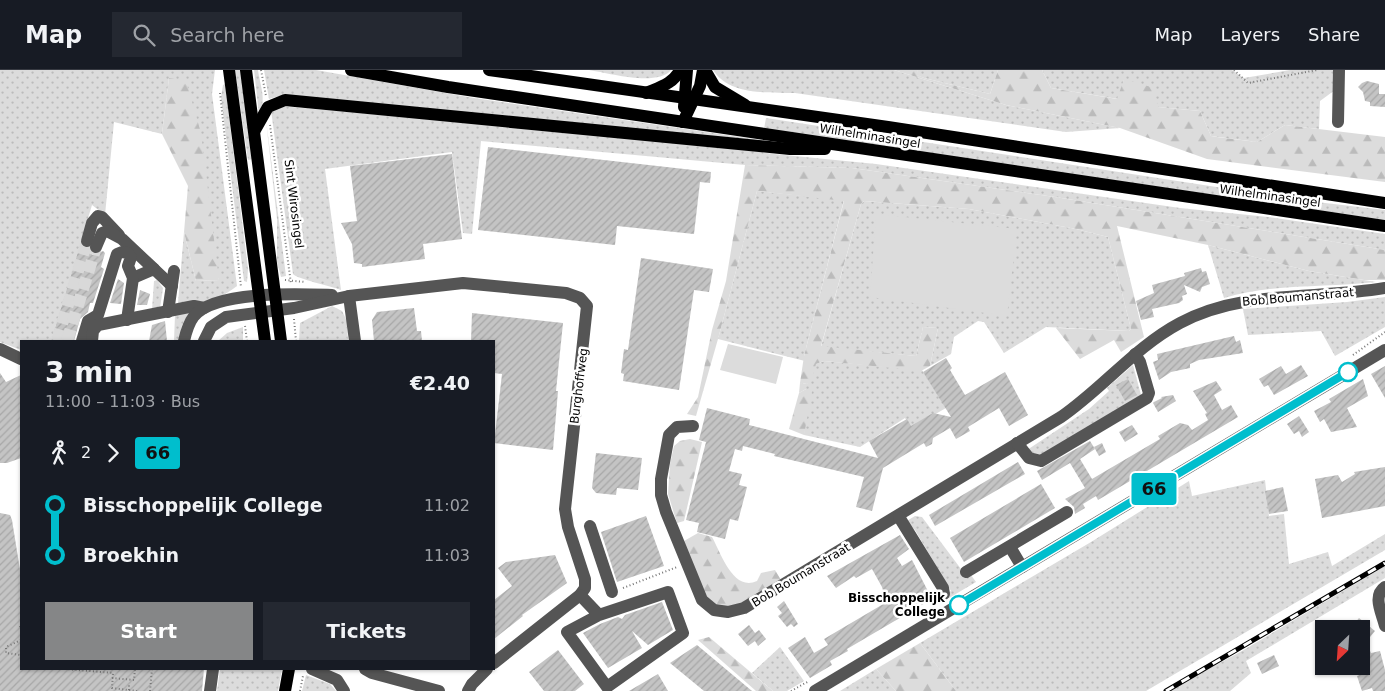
<!DOCTYPE html>
<html lang="en">
<head>
<meta charset="utf-8">
<style>
  :root { --surface:#171b24; --page:#242831; --text:#f1f3f6; --muted:#9ea1a6; --line:#363941; --accent:#858687 }
  body { margin:0; font-family:"DejaVu Sans",sans-serif; background:var(--page); color:var(--text); height:100vh; display:flex; flex-direction:column; font-size:19px; white-space:nowrap }
  * { box-sizing:border-box; margin:0 }
  p { font-size:16px; color:var(--muted) }
  .icon { flex:none; width:28px; height:28px; fill:none; stroke:currentColor; stroke-width:2; stroke-linecap:round; stroke-linejoin:round }
  .map { position:relative; flex:1; overflow:hidden }
  .details { position:absolute; left:20px; top:270px; width:475px; height:330px; display:flex; flex-direction:column; background:var(--surface); border-radius:0px; box-shadow:0 1px 4px #0004 }
  .details>* { flex:none }
  .badge { padding:0 10px; border-radius:4px; font-size:18px; line-height:32px }
  .needle { width:32px; rotate:205deg }
  .controls { position:absolute; left:1315px; top:550px; display:grid; gap:10px }
  .controls a { display:grid; place-items:center; width:55px; height:55px; border-radius:0px; background:var(--surface); box-shadow:0 1px 4px #0004; font-size:25px }
  .map>.badge { position:absolute; translate:-50% -50%; box-shadow:0 0 0 2px #fff }
  .legs { display:flex; align-items:center; gap:8px; height:55px; padding:0 25px; font-size:16px }
  .legs p { margin-inline-start:auto }
  .head { display:flex; align-items:center; justify-content:space-between; height:85px; padding:0 25px }
  h1 { font-size:28px; font-weight:600; line-height:38px }
  .button { display:flex; gap:10px; margin-top:auto; padding:10px 25px }
  .button a { flex:1; height:58px; border-radius:0px; background:var(--accent); color:#fff; font-size:20px; font-weight:600; line-height:58px; text-align:center }
  .button a+a { background:var(--page); color:var(--text) }
  ul { padding:0 25px; list-style:none }
  li { display:flex; align-items:center; gap:18px; height:50px; font-size:19px }
  li i { display:grid; place-items:center; width:8px; height:100%; margin:0 6px; background:currentColor }
  li i::after { content:''; width:12px; height:12px; margin:-6px; border:4px solid; border-radius:50%; background:var(--surface) }
  li p { margin-inline-start:auto }
  li:first-child i { background:linear-gradient(#0000 50%,currentColor 0) }
  li:last-child i { background:linear-gradient(currentColor 50%,#0000 0) }
  header { display:flex; align-items:center; gap:30px; box-sizing:border-box; height:70px; padding:0 25px; background:var(--surface); border-bottom:1px solid var(--line) }
  header strong { font-size:24px }
  nav { display:flex; gap:28px; margin-inline-start:auto; font-size:18px }
  .search { width:350px; height:45px; background:var(--page); display:flex; align-items:center; gap:12px; box-sizing:border-box; padding:0 18px; border-radius:0px; color:var(--muted); font-size:19px }
  .map>svg:first-child { display:block }
  .grass { fill:url(#grass-dots) }
  .forest { fill:url(#forest-firs) }
  .pitch { fill:#dcdcdc }
  .building { fill:url(#building-hatch) }
  .lines { fill:none; stroke-linecap:round; stroke-linejoin:round }
  .minor-tunnel { stroke:#d9d9d9; stroke-width:12; stroke-dasharray:12 6; stroke-linecap:butt }
  .path { stroke:#777; stroke-width:2; stroke-dasharray:1 2.5; stroke-linecap:butt }
  .minor { stroke:#555; stroke-width:12 }
  .major { stroke:#000; stroke-width:12 }
  .rail-casing { stroke:#000; stroke-width:5 }
  .rail { stroke:#fff; stroke-width:3; stroke-dasharray:9; stroke-linecap:butt }
  .line-1-casing { stroke:#fff; stroke-width:11 }
  .line-1 { stroke:#00becd; stroke-width:8 }
  .stop-1-dot { fill:#fff; stroke:#00becd; stroke-width:2.5 }
  .labels { text-anchor:middle; stroke-width:5; stroke-linejoin:round; paint-order:stroke }
  .street-label { font-size:12px; fill:#000; stroke:#fff }
  .stop-label { font-size:12px; font-weight:bold; fill:#000; stroke:#fff; text-anchor:end }
</style>
</head>
<body>
<header>
<strong>Map</strong>
<div class="search"><svg class="icon" aria-label="search" viewBox="0 0 24 24"><circle cx="10" cy="10" r="6"/><path d="M15 15l6 6"/></svg>Search here</div>
<nav><a>Map</a><a>Layers</a><a>Share</a></nav>
</header>
<div class="map">
<svg width="1385" height="621" viewBox="0 0 1385 621">
  <defs>
    <pattern id="grass-dots" width="8" height="8" patternUnits="userSpaceOnUse" patternTransform="scale(1.25)"><rect width="8" height="8" fill="#dcdcdc"/><path d="M2 2h.1M6 6h.1" fill="none" stroke="#bbb" stroke-width="1.8" stroke-linecap="round"/></pattern>
    <pattern id="forest-firs" width="22" height="20" patternUnits="userSpaceOnUse" patternTransform="scale(1.25)"><rect width="22" height="20" fill="#dcdcdc"/><path d="M5 1l3.5 6h-7zM16 11l3.5 6h-7z" fill="#bbb"/></pattern>
    <pattern id="building-hatch" width="6" height="6" patternUnits="userSpaceOnUse" patternTransform="scale(1.25)"><rect width="6" height="6" fill="#c4c4c4"/><path d="M-1 1l2-2M0 6l6-6M5 7l2-2" fill="none" stroke="#a7a7a7"/></pattern>
  </defs>
  <rect width="100%" height="100%" fill="#fff"/>
  <!-- grass -->
  <g class="grass">
    <path d="M0,0H215L212,24L237,216C222,228 197,239 178,233L184,162L196,211L219,210L169,8L162,64L114,52L105,145L92,135L51,271H21V280L0,272Z"/>
    <polygon points="235,0 242,0 253,89 248,90"/>
    <path d="M254,0H258C260,16 267,29 259,44Z"/>
    <polygon points="264,0 316,0 474,28 787,74 279,26 269,29"/>
    <path d="M589,0H671C657,17 609,3 589,0Z"/>
    <path d="M713,0H894L1006,35L1120,58L1066,62L795,23C767,22 730,26 713,0Z"/>
    <polygon points="918,0 998,0 990,24 924,8 916,5"/>
    <polygon points="1042,0 1232,0 1244,8 1290,0 1335,0 1335,20 1320,31 1319,59 1285,55 1257,72 1211,66 1200,41 1158,37 1124,10 1118,29 1051,18"/>
    <polygon points="225,14 248,199 247,212 244,211 221,27 223,15"/>
    <path d="M280,36L689,72L774,84L876,94L1180,138L1268,147L1385,164V180L1055,127L852,98L745,95L481,71L472,164L463,163L452,82L325,99L341,220C331,216 297,209 293,204L271,40Z"/>
    <polygon points="766,48 1308,131 1385,140 1385,150 764,59"/>
    <polygon points="266,50 286,206 281,207 277,192 277,149"/>
    <polygon points="757,121 844,130 804,286 805,291 718,269"/>
    <polygon points="864,131 969,139 1076,159 1108,167 1131,259 1129,261 1046,257 1004,283 984,252 978,251 954,267 951,284 930,296 938,258 923,257 916,286 821,277 861,134"/>
    <path d="M1208,175L1309,201L1376,212C1326,218 1273,213 1224,228Z"/>
    <polygon points="157,210 163,218 160,238 152,240 154,211"/>
    <polygon points="1385,227 1385,257 1335,286 1321,261 1248,265 1243,239 1347,232"/>
    <polygon points="332,236 342,241 347,251 348,271 299,271 300,253"/>
    <polygon points="190,241 182,255 180,271 174,271 175,245"/>
    <polygon points="243,257 243,271 218,271 227,263"/>
    <polygon points="824,291 922,300 946,338 911,358 905,348 860,377 804,365 806,319 799,323 800,313 807,314 816,294"/>
    <polygon points="1133,295 1141,325 1042,386 1035,386 1027,380 1089,339 1109,321 1107,318"/>
    <polygon points="1265,410 1269,446 1284,444 1289,494 1328,482 1332,496 1385,464 1385,480 1146,621 956,621 920,573 1091,472 1189,411 1192,426"/>
    <polygon points="915,446 922,447 967,507 971,505 976,512 949,528 946,524 951,521 915,460 905,452"/>
    <polygon points="1385,496 1385,508 1246,591 1251,603 1230,621 1167,621 1242,581"/>
    <polygon points="780,577 804,611 787,621 773,621 752,603"/>
    <polygon points="220,599 282,599 278,621 217,621"/>
    <polygon points="876,599 896,621 840,621"/>
    <polygon points="306,605 330,614 336,621 302,621"/>
  </g>
  <!-- forest -->
  <g class="forest">
    <polygon points="894,0 918,0 917,5 924,8 990,24 998,0 1042,0 1051,18 1117,29 1124,9 1154,18 1158,37 1200,41 1211,66 1217,67 1257,72 1285,55 1385,67 1385,112 1207,89 1120,58 1006,35"/>
    <polygon points="169,8 186,11 201,63 219,210 196,211 184,162 188,116 162,64"/>
    <polygon points="745,95 852,98 1055,127 1385,180 1385,210 1364,210 1309,201 1208,175 1117,156 1144,267 1121,282 1114,270 1080,289 1056,258 1129,261 1131,259 1108,167 1076,159 969,139 864,131 861,134 821,276 916,286 923,257 938,258 930,296 921,301 824,291 816,294 812,310 807,314 800,313 804,286 844,131 757,121 718,269 696,346 687,344 698,327 712,260 726,211"/>
    <polygon points="806,319 812,321 804,365 789,359 799,323"/>
    <polygon points="690,369 702,372 684,451 677,453 668,424 670,394 674,376 680,371"/>
    <path d="M698,463L712,467C721,483 733,522 757,511L761,503L775,500L781,510C762,521 724,553 705,526C697,515 689,485 684,471Z"/>
    <polygon points="709,567 773,621 756,621 698,570"/>
    <polygon points="920,573 956,621 896,621 876,599"/>
  </g>
  <!-- pitch -->
  <g class="pitch">
    <polygon points="876,144 1017,159 1007,246 870,227"/>
    <polygon points="728,274 783,287 776,314 720,300"/>
  </g>
  <!-- building -->
  <g class="building">
    <polygon points="1367,11 1379,14 1379,24 1385,24 1385,37 1370,36 1370,32 1365,31 1363,22 1358,17 1362,13"/>
    <polygon points="488,77 711,102 710,113 700,112 694,164 617,156 615,175 478,160"/>
    <polygon points="452,84 462,169 423,174 425,189 362,197 362,194 354,193 352,174 341,153 357,151 350,96"/>
    <polygon points="80,175 93,185 103,181 105,183 101,197 104,199 93,233 90,233 88,242 80,249 74,271 51,271"/>
    <polygon points="641,188 713,199 709,222 694,220 679,320 623,311 624,304 621,303 624,279 628,280"/>
    <polygon points="1201,198 1202,202 1206,201 1210,214 1202,217 1200,222 1184,215 1187,224 1182,226 1183,230 1179,233 1152,239 1154,247 1141,250 1136,231 1154,223 1152,215 1185,206 1184,203"/>
    <polygon points="118,209 124,213 121,234 110,233"/>
    <polygon points="140,220 150,224 147,235 137,235"/>
    <polygon points="414,238 417,261 421,261 422,271 374,271 372,250 377,242"/>
    <polygon points="472,243 563,253 556,321 558,321 553,380 494,373 502,304 494,303 494,271 471,271"/>
    <polygon points="165,251 167,271 149,271 152,255"/>
    <polygon points="1234,266 1236,272 1240,270 1243,283 1199,290 1190,294 1190,298 1171,302 1159,310 1153,292 1158,290 1157,284"/>
    <polygon points="946,288 952,298 950,300 965,325 1005,302 1028,345 1009,356 999,338 968,357 970,361 956,369 950,358 933,368 932,374 926,377 924,373 883,398 872,441 856,437 864,407 774,386 775,384 743,376 742,381 735,379 729,401 742,404 739,415 747,417 738,451 730,449 725,469 697,462 699,453 686,450 706,372 699,370 707,338 750,349 749,355 878,388 869,371 907,349 911,356 933,343 951,347 923,302"/>
    <polygon points="1301,295 1308,306 1274,325 1268,315 1264,317 1259,309 1281,296 1286,304"/>
    <polygon points="1385,296 1385,328 1371,304"/>
    <polygon points="0,303 6,312 21,305 21,388 7,393 0,393"/>
    <polygon points="1128,309 1137,325 1125,331 1116,315"/>
    <polygon points="1363,309 1368,326 1347,338 1357,357 1331,362 1324,349 1320,352 1314,341 1331,332 1329,329"/>
    <polygon points="1216,311 1222,320 1214,325 1222,340 1231,335 1238,347 1098,430 1096,426 1083,434 1085,438 1075,444 1074,437 1065,429 1085,418 1070,393 1042,410 1037,401 1090,371 1095,379 1080,389 1092,409 1160,369 1158,366 1180,353 1188,355 1192,360 1208,350 1205,344 1207,343 1193,321"/>
    <polygon points="1173,325 1176,331 1158,342 1153,333 1154,332 1162,328 1161,327"/>
    <polygon points="1299,346 1309,362 1302,367 1299,361 1294,364 1287,354"/>
    <polygon points="1132,355 1138,364 1125,372 1119,362"/>
    <polygon points="1102,373 1106,382 1099,386 1094,377"/>
    <polygon points="596,383 642,388 638,420 617,418 616,425 596,423 592,418"/>
    <polygon points="1018,392 1025,404 935,456 929,445"/>
    <polygon points="1385,397 1385,436 1322,448 1315,409 1338,405 1342,412 1355,404 1354,402"/>
    <polygon points="1041,414 1055,438 964,492 950,468"/>
    <polygon points="1283,417 1288,441 1269,444 1265,421"/>
    <polygon points="0,443 10,445 12,450 21,506 21,599 204,599 202,621 0,621"/>
    <polygon points="646,446 664,496 617,512 601,462"/>
    <polygon points="900,465 909,479 897,488 902,496 912,490 932,529 847,579 848,581 830,591 832,595 810,608 788,578 805,567 814,583 828,575 824,569 885,533 880,526 884,524 882,517 872,499 856,508 854,506 836,518 827,506"/>
    <polygon points="555,485 567,513 522,545 523,546 494,569 494,530 512,516 498,498 506,492"/>
    <polygon points="784,531 798,554 794,557 791,554 787,557 778,546 782,543 777,537"/>
    <polygon points="662,532 673,560 648,575 632,561 642,578 608,598 583,563 600,554 618,547 622,549 625,545"/>
    <polygon points="1359,548 1375,561 1366,572 1371,583 1380,581 1385,600 1385,621 1373,621 1372,618 1362,621 1357,606 1362,604 1360,596 1361,559 1350,559"/>
    <polygon points="749,555 755,563 759,560 766,569 758,576 755,571 748,576 738,564"/>
    <polygon points="697,575 752,621 704,621 670,593"/>
    <polygon points="558,580 584,614 575,621 544,621 529,602"/>
    <polygon points="1274,585 1279,596 1262,604 1257,593"/>
    <polygon points="658,604 668,621 629,621"/>
  </g>
  <g class="lines">
    <!-- minor-tunnel -->
    <g class="minor-tunnel">
      <polyline points="57,271 87,171"/>
      <polyline points="67,271 96,177"/>
    </g>
    <!-- path -->
    <g class="path">
      <polyline points="261,0 266,26"/>
      <polyline points="1234,0 1248,13 1317,0"/>
      <polyline points="220,23 241,217"/>
      <polyline points="270,55 291,214"/>
      <polyline points="285,210 305,212"/>
      <polyline points="294,249 296,271"/>
      <polyline points="245,256 247,271"/>
      <polyline points="1353,285 1385,262"/>
      <polyline points="623,518 677,497"/>
      <polyline points="20,556 21,559"/>
      <polyline points="21,570 6,577 6,583 21,585"/>
      <polyline points="29,599 30,601"/>
      <polyline points="65,599 113,603 112,618 137,621"/>
      <polyline points="112,608 134,610 135,599"/>
      <polyline points="129,620 129,615"/>
      <polyline points="150,621 152,599"/>
      <polyline points="300,621 303,606"/>
      <polyline points="791,621 809,611"/>
    </g>
    <!-- minor -->
    <g class="minor">
      <polyline points="1338,52 1339,0"/>
      <polyline points="87,171 92,153 98,146 102,147 119,165"/>
      <polyline points="96,177 102,163 107,161 122,169 154,199"/>
      <polyline points="133,208 154,199 172,216"/>
      <polyline points="349,226 355,271"/>
      <polyline points="168,242 174,201"/>
      <polyline points="82,271 88,251 98,245 117,184 122,182 128,183 131,187 128,196 133,208 127,250"/>
      <polyline points="92,271 93,261 98,255 194,236 204,238"/>
      <path d="M184,271C186,262 188,254 194,246C216,220 300,224 332,225"/>
      <polyline points="204,271 211,257 226,247 294,238 349,226 463,213 566,223 580,228 587,236 565,439 568,457 585,509 585,518 580,525 494,593"/>
      <polyline points="0,279 21,289"/>
      <path d="M693,356L677,357L669,365L661,409V425L666,442L702,530L714,540L728,542L744,538L1061,347C1103,318 1135,277 1180,253C1243,219 1317,230 1385,218"/>
      <polyline points="1017,373 1029,388 1041,391 1147,328 1149,323 1140,292 1135,284"/>
      <polyline points="899,447 943,518 944,524"/>
      <polyline points="590,456 612,522"/>
      <polyline points="1010,477 1022,497"/>
      <polyline points="966,502 1067,442"/>
      <path d="M1385,517C1372,526 1382,543 1385,556"/>
      <polyline points="580,525 599,545 567,562 607,617 683,563 668,522 599,545"/>
      <polyline points="312,599 337,610 344,621"/>
      <polyline points="365,599 372,603 439,621"/>
      <polyline points="210,621 213,599"/>
      <polyline points="468,621 472,614 487,599"/>
      <polyline points="815,621 1385,280"/>
    </g>
    <!-- major -->
    <g class="major">
      <polyline points="229,0 265,271"/>
      <polyline points="246,0 281,271"/>
      <polyline points="351,0 448,17 1385,156"/>
      <polyline points="489,0 888,57 1385,133"/>
      <polyline points="705,0 715,17 745,35"/>
      <path d="M646,23C660,17 673,14 680,0"/>
      <polyline points="684,37 687,0"/>
      <polyline points="683,52 700,16 703,0"/>
      <polyline points="255,60 268,37 285,30 790,79 825,79"/>
      <polyline points="285,621 289,599"/>
    </g>
    <!-- rail casing -->
    <g class="rail-casing">
      <polyline id="rail" points="1166,621 1385,493"/>
    </g>
    <!-- rail -->
    <use href="#rail" class="rail"/>
  </g>
  <g class="lines">
    <!-- line-1 casing -->
    <g class="line-1-casing">
      <polyline id="line-1" points="959,535 1348,302"/>
    </g>
    <!-- line-1 -->
    <use href="#line-1" class="line-1"/>
  </g>
  <!-- markers -->
  <g class="stop-1-dot">
    <circle cx="1348" cy="302" r="9"/>
    <circle cx="959" cy="535" r="9"/>
  </g>
  <g class="labels">
    <!-- street labels -->
    <g class="street-label">
      <text transform="translate(870 66) rotate(9)" y="4">Wilhelminasingel</text>
      <text transform="translate(1270 126) rotate(8)" y="4">Wilhelminasingel</text>
      <text transform="translate(294 134) rotate(83)" y="4">Sint Wirosingel</text>
      <text transform="translate(1298 227) rotate(-5)" y="4">Bob Boumanstraat</text>
      <text transform="translate(579 316) rotate(-83)" y="4">Burghoffweg</text>
      <text transform="translate(801 505) rotate(-31)" y="4">Bob Boumanstraat</text>
    </g>
    <!-- stop labels -->
    <g class="stop-label">
      <text x="945" y="532">Bisschoppelijk<tspan x="945" dy="14">College</tspan></text>
    </g>
  </g>
</svg>
<div class="controls">
<a><svg class="needle" viewBox="-14 -14 28 28"><path d="M0-13l5 13h-10z" fill="#e53935"/><path d="M0 13l5-13h-10z" fill="#9ea1a6"/></svg></a>
</div>
<b class="badge" style="left:1154px;top:419px;background:#00becd;color:#111">66</b>
<section class="details">
<div class="head"><div><h1>3 min</h1><p>11:00 – 11:03 · Bus</p></div><b>€2.40</b></div>
<div class="legs"><svg class="icon" aria-label="walk" viewBox="0 0 24 24"><circle cx="13" cy="4" r="2"/><path d="M13 8l-2 6 4 7M11 14l-3 7M7 12l3-4h3l4 4"/></svg>2<svg class="icon" aria-label="forward" viewBox="0 0 24 24"><path d="M9 5l7 7-7 7"/></svg><b class="badge" style="background:#00becd;color:#111">66</b></div>
<ul>
<li><i style="color:#00becd"></i><b>Bisschoppelijk College</b><p>11:02</p></li>
<li><i style="color:#00becd"></i><b>Broekhin</b><p>11:03</p></li>
</ul>
<div class="button"><a>Start</a><a>Tickets</a></div>
</section>
</div>
</body>
</html>
